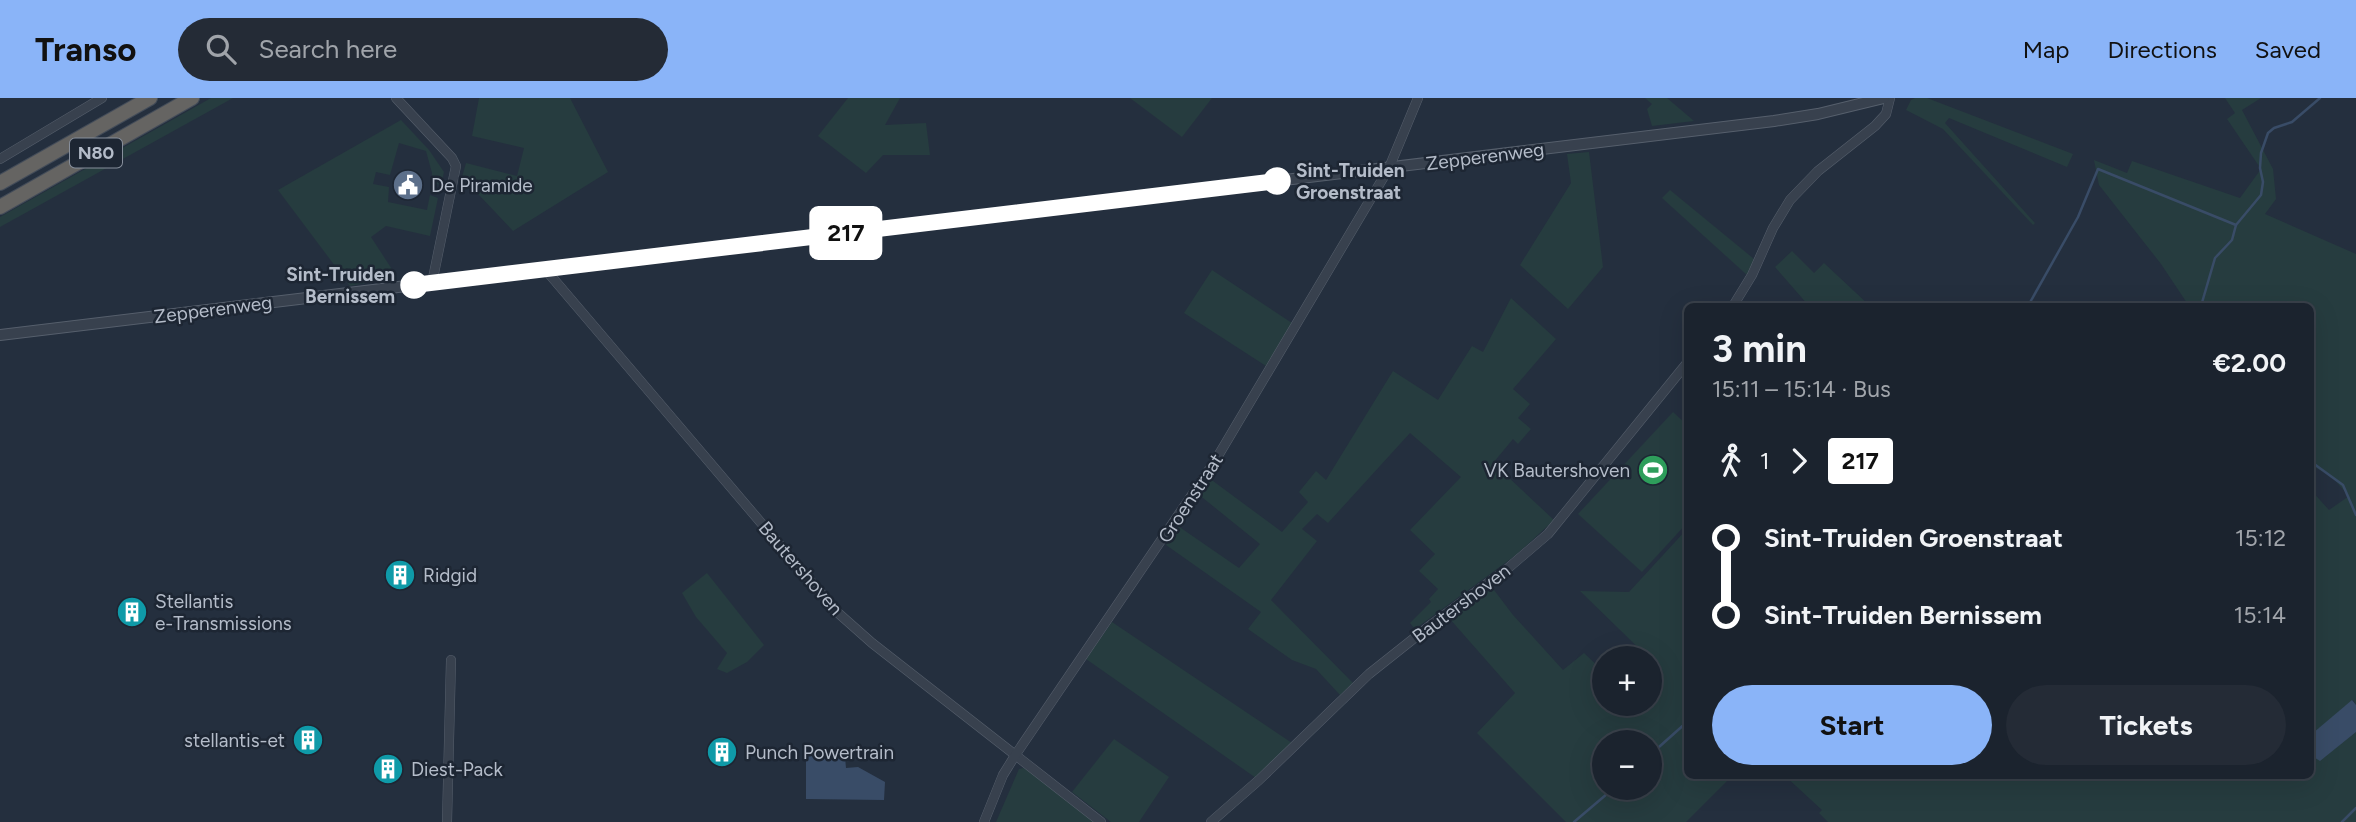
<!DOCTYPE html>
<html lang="en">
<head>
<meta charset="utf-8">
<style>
  :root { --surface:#1b232e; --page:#242b36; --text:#f1f3f6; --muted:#a0a4aa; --line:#39404a; --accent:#8ab4f8 }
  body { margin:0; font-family:Figtree,sans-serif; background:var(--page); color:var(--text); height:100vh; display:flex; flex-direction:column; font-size:26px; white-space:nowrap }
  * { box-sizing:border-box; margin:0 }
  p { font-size:23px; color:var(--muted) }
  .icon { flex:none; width:38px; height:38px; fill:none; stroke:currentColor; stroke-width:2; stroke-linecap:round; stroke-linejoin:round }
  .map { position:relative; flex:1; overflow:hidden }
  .panel { position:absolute; left:1684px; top:205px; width:630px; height:476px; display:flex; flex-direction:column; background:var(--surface); border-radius:10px; box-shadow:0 7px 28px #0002,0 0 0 2px var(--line) }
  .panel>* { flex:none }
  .badge { padding:0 14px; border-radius:5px; font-size:24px; line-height:46px }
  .fabs { position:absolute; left:1592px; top:548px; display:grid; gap:14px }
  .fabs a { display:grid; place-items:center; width:70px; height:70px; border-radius:50%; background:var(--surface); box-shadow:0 7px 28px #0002,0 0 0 2px var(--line); font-size:35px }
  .map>.badge { position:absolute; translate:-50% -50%; box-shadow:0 0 0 4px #fff }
  .legs { display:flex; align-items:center; gap:10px; height:77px; padding:0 28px; font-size:23px }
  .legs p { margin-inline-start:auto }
  .overview { display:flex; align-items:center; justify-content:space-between; height:119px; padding:0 28px }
  h1 { font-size:38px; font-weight:700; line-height:52px }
  .primary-button { display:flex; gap:14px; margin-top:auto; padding:14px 28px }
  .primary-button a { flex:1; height:80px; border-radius:42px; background:var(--accent); color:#111; font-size:28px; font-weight:700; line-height:80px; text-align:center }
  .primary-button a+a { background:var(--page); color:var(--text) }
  ul { padding:0 28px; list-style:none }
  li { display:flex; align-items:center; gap:24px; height:77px; font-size:26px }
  li i { display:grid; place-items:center; width:10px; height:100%; margin:0 9px; background:currentColor }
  li i::after { content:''; width:18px; height:18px; margin:-9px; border:5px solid; border-radius:50%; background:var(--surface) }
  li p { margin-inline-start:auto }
  li:first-child i { background:linear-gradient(#0000 50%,currentColor 0) }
  li:last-child i { background:linear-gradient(currentColor 50%,#0000 0) }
  header { display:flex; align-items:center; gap:42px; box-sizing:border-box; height:98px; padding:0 35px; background:var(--accent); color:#111 }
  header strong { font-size:33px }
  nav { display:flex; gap:38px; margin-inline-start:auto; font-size:24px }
  .search { width:490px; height:63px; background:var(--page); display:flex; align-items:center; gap:18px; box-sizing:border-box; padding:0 24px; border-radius:38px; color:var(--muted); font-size:26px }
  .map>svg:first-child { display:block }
  .green { fill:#263c3f; fill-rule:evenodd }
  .water { fill:#394c67 }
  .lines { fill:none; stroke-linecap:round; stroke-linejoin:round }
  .stream { stroke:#394c67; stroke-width:2.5 }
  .minor-casing { stroke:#565f6c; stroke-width:10 }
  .tertiary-casing { stroke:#565f6c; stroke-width:12 }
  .trunk-casing { stroke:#434c59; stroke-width:16 }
  .minor { stroke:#38414e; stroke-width:9 }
  .tertiary { stroke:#38414e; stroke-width:10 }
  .trunk { stroke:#656462; stroke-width:14 }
  .line-1-casing { stroke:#fff; stroke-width:16 }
  .line-1 { stroke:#fff; stroke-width:10 }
  .stop-1-dot { fill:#fff; stroke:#fff; stroke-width:3.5 }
  .labels { text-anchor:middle; stroke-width:5; stroke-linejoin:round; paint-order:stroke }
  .shield { fill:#1d2633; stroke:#878f9c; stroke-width:2 }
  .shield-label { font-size:18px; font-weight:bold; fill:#b4bcc9 }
  .street-label { font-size:19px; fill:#b4bcc9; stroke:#1d2633 }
  .stop-label { font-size:19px; font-weight:bold; fill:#b4bcc9; stroke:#1d2633; text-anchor:start }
  .poi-label { font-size:19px; fill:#b4bcc9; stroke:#1d2633; text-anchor:start }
</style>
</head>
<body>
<header>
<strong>Transo</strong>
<div class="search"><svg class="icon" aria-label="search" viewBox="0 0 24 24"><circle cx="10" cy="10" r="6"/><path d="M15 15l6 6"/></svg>Search here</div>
<nav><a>Map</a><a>Directions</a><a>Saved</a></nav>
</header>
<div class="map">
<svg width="2356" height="724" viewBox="0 0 2356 724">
  <rect width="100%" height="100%" fill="#242f3e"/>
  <!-- green -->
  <g class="green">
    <polygon points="211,0 233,0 0,129 0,119"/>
    <polygon points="479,0 570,0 608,74 513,133 462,79 466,65 517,78 524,50 472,38"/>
    <polygon points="848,0 900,0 885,27 926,25 930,57 883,57 866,75 818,38"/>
    <polygon points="1130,0 1212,0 1182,39"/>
    <polygon points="1645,0 1667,0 1694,23 1652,28 1647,11 1652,6"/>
    <polygon points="1915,0 1927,0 2073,56 2067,69 1949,20 1945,25 2035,125 2033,127 1943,31 1906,12 1911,2"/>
    <polygon points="2225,0 2261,0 2242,12 2273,71 2276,101 2265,116 2356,156 2356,607 2353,602 2314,635 2310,640 2310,391 2329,412 2349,398 2330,377 2310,367 2310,208 2189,208 2161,166 2099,87 2094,62 2127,75 2132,63 2240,100 2261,71 2227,21 2235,15"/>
    <polygon points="401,22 429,52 444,74 441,87 432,85 432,75 426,53 399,45 390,77 376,74 373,86 389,89 388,104 427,112 430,97 438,100 430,138 386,128 371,139 397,179 350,188 278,92"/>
    <polygon points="1589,54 1603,169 1568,211 1520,167 1571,85 1567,56"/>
    <polygon points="1670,92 1754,161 1747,177 1662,100"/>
    <polygon points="1792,153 1814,175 1824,165 1870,208 1809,208 1775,169"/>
    <polygon points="1212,172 1292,225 1266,268 1184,215"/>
    <polygon points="1511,200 1556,241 1513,291 1530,306 1518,320 1531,331 1518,346 1513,341 1493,365 1554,422 1516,457 1415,531 1410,525 1431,504 1429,501 1438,491 1419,473 1435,456 1410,432 1461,379 1410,335 1328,425 1317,416 1302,431 1317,443 1271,502 1353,585 1340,597 1316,571 1292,562 1248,531 1261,514 1166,447 1178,428 1239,470 1260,446 1198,396 1209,380 1282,434 1308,404 1299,394 1316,373 1326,382 1393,273 1438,302 1472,248 1483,254"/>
    <polygon points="1673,314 1687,327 1687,425 1642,474 1578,416"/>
    <path d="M1687,431V677H1733L1686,724H1566L1477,635L1515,595L1449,520L1491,488L1513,517L1563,572L1584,555L1605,575V606H1650V579L1657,568L1580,493L1629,494ZM1605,644H1650V690H1605Z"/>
    <polygon points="707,475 764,547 747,564 727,575 717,571 727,555 696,519 682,495"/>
    <polygon points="1112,524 1292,645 1256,680 1086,561"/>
    <polygon points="2356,634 2356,724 1828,724 1819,715 1822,712 1784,677 2310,677 2310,655 2320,662"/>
    <polygon points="1114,641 1169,679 1139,724 1111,724 1072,694"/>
    <polygon points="1023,670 1026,671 1097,724 996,724 1019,671"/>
  </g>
  <!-- water -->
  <g class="water">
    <polygon points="2352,602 2356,607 2356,634 2320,663 2312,658 2310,640 2313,635"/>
    <polygon points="806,658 845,659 846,670 858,669 885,684 884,702 806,701"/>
  </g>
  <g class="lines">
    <!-- stream -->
    <g class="stream">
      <polyline points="2028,208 2078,119 2098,71 2236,127"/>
      <polyline points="2201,208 2215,160 2232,142 2236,127 2261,97 2263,84 2260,70 2261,55 2268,35 2274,30 2292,24 2320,0"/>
      <polyline points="2310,363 2343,387 2356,417"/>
      <polyline points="1650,657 1687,624"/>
      <polyline points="1574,724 1614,690"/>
      <polyline points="2342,724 2356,710"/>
    </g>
    <!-- minor casing -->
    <g class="minor-casing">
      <g id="minor">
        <polyline points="396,0 452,60 456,68 432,185"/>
        <polyline points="0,61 102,0"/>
        <polyline points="545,171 837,514 872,545 1101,724"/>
        <polyline points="1733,208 1752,177 1773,130 1790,102 1818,73 1875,28 1886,16 1890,0"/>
        <polyline points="447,724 451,562"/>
        <polyline points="984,724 1003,677 1016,656 1215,363 1389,70 1418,0"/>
        <polyline points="1211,724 1259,682 1369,576 1432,526 1507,471 1548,436 1687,265"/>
      </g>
    </g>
    <!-- tertiary casing -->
    <g class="tertiary-casing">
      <polyline id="tertiary" points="0,237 1774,23 1818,16 1884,0"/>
    </g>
    <!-- trunk casing -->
    <g class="trunk-casing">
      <g id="trunk">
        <polyline points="0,85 150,0"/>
        <polyline points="0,109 192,0"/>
      </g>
    </g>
    <!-- minor -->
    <use href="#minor" class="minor"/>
    <!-- tertiary -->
    <use href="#tertiary" class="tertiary"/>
    <!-- trunk -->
    <use href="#trunk" class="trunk"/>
  </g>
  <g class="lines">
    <!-- line-1 casing -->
    <g class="line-1-casing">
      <polyline id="line-1" points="414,187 1277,83"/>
    </g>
    <!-- line-1 -->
    <use href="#line-1" class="line-1"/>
  </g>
  <!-- icons -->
  <defs>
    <g id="civic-disc" transform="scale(1.575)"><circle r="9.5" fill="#5c6f8a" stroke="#1d2633"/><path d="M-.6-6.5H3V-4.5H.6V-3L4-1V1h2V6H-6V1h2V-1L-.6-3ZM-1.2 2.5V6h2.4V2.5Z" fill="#fff"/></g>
    <g id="stadium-disc" transform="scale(1.575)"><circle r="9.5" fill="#2e9e5b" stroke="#1d2633"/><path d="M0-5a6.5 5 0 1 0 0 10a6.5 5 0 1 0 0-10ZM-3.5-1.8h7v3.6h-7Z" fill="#fff"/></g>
    <g id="building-disc" transform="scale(1.575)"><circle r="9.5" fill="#0f9aa8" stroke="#1d2633"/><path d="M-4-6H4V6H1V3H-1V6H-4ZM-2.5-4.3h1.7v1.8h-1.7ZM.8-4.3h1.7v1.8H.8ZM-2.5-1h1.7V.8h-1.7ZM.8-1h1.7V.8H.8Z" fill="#fff"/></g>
  </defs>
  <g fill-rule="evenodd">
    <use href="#civic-disc" x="408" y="87"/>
    <use href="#stadium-disc" x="1653" y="372"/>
    <use href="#building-disc" x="400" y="477"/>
    <use href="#building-disc" x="132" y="514"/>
    <use href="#building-disc" x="308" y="642"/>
    <use href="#building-disc" x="722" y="654"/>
    <use href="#building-disc" x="388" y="671"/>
  </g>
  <!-- markers -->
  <g class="stop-1-dot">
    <circle cx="1277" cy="83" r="12"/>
    <circle cx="414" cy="187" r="12"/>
  </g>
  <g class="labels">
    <!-- shield labels -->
    <rect class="shield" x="70" y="40.5" width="52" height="29" rx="5"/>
    <g class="shield-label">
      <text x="96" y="61">N80</text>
    </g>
    <!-- street labels -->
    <g class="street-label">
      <text transform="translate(1485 58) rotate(-7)" y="7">Zepperenweg</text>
      <text transform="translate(213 211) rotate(-7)" y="7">Zepperenweg</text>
      <text transform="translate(1190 400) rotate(-57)" y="7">Groenstraat</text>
      <text transform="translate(801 470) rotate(49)" y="7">Bautershoven</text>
      <text transform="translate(1461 505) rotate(-37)" y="7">Bautershoven</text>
    </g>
    <!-- stop labels -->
    <g class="stop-label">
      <text x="1296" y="79">Sint-Truiden<tspan x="1296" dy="22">Groenstraat</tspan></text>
      <text x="395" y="183" text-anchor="end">Sint-Truiden<tspan x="395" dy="22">Bernissem</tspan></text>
    </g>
    <!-- poi labels -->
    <g class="poi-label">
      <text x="431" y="94">De Piramide</text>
      <text x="1630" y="379" text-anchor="end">VK Bautershoven</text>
      <text x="423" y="484">Ridgid</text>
      <text x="155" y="510">Stellantis<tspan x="155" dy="22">e-Transmissions</tspan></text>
      <text x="285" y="649" text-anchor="end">stellantis-et</text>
      <text x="745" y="661">Punch Powertrain</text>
      <text x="411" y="678">Diest-Pack</text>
    </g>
  </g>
</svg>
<div class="fabs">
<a>+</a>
<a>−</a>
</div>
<b class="badge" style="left:846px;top:135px;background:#fff;color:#111">217</b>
<section class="panel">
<div class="overview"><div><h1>3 min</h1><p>15:11 – 15:14 · Bus</p></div><b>€2.00</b></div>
<div class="legs"><svg class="icon" aria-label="walk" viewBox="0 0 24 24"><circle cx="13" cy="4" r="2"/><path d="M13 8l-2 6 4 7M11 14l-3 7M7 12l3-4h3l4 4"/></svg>1<svg class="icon" aria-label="forward" viewBox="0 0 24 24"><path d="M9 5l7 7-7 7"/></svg><b class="badge" style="background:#fff;color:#111">217</b></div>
<ul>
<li><i style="color:#fff"></i><b>Sint-Truiden Groenstraat</b><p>15:12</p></li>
<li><i style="color:#fff"></i><b>Sint-Truiden Bernissem</b><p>15:14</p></li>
</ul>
<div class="primary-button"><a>Start</a><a>Tickets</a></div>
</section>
</div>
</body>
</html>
